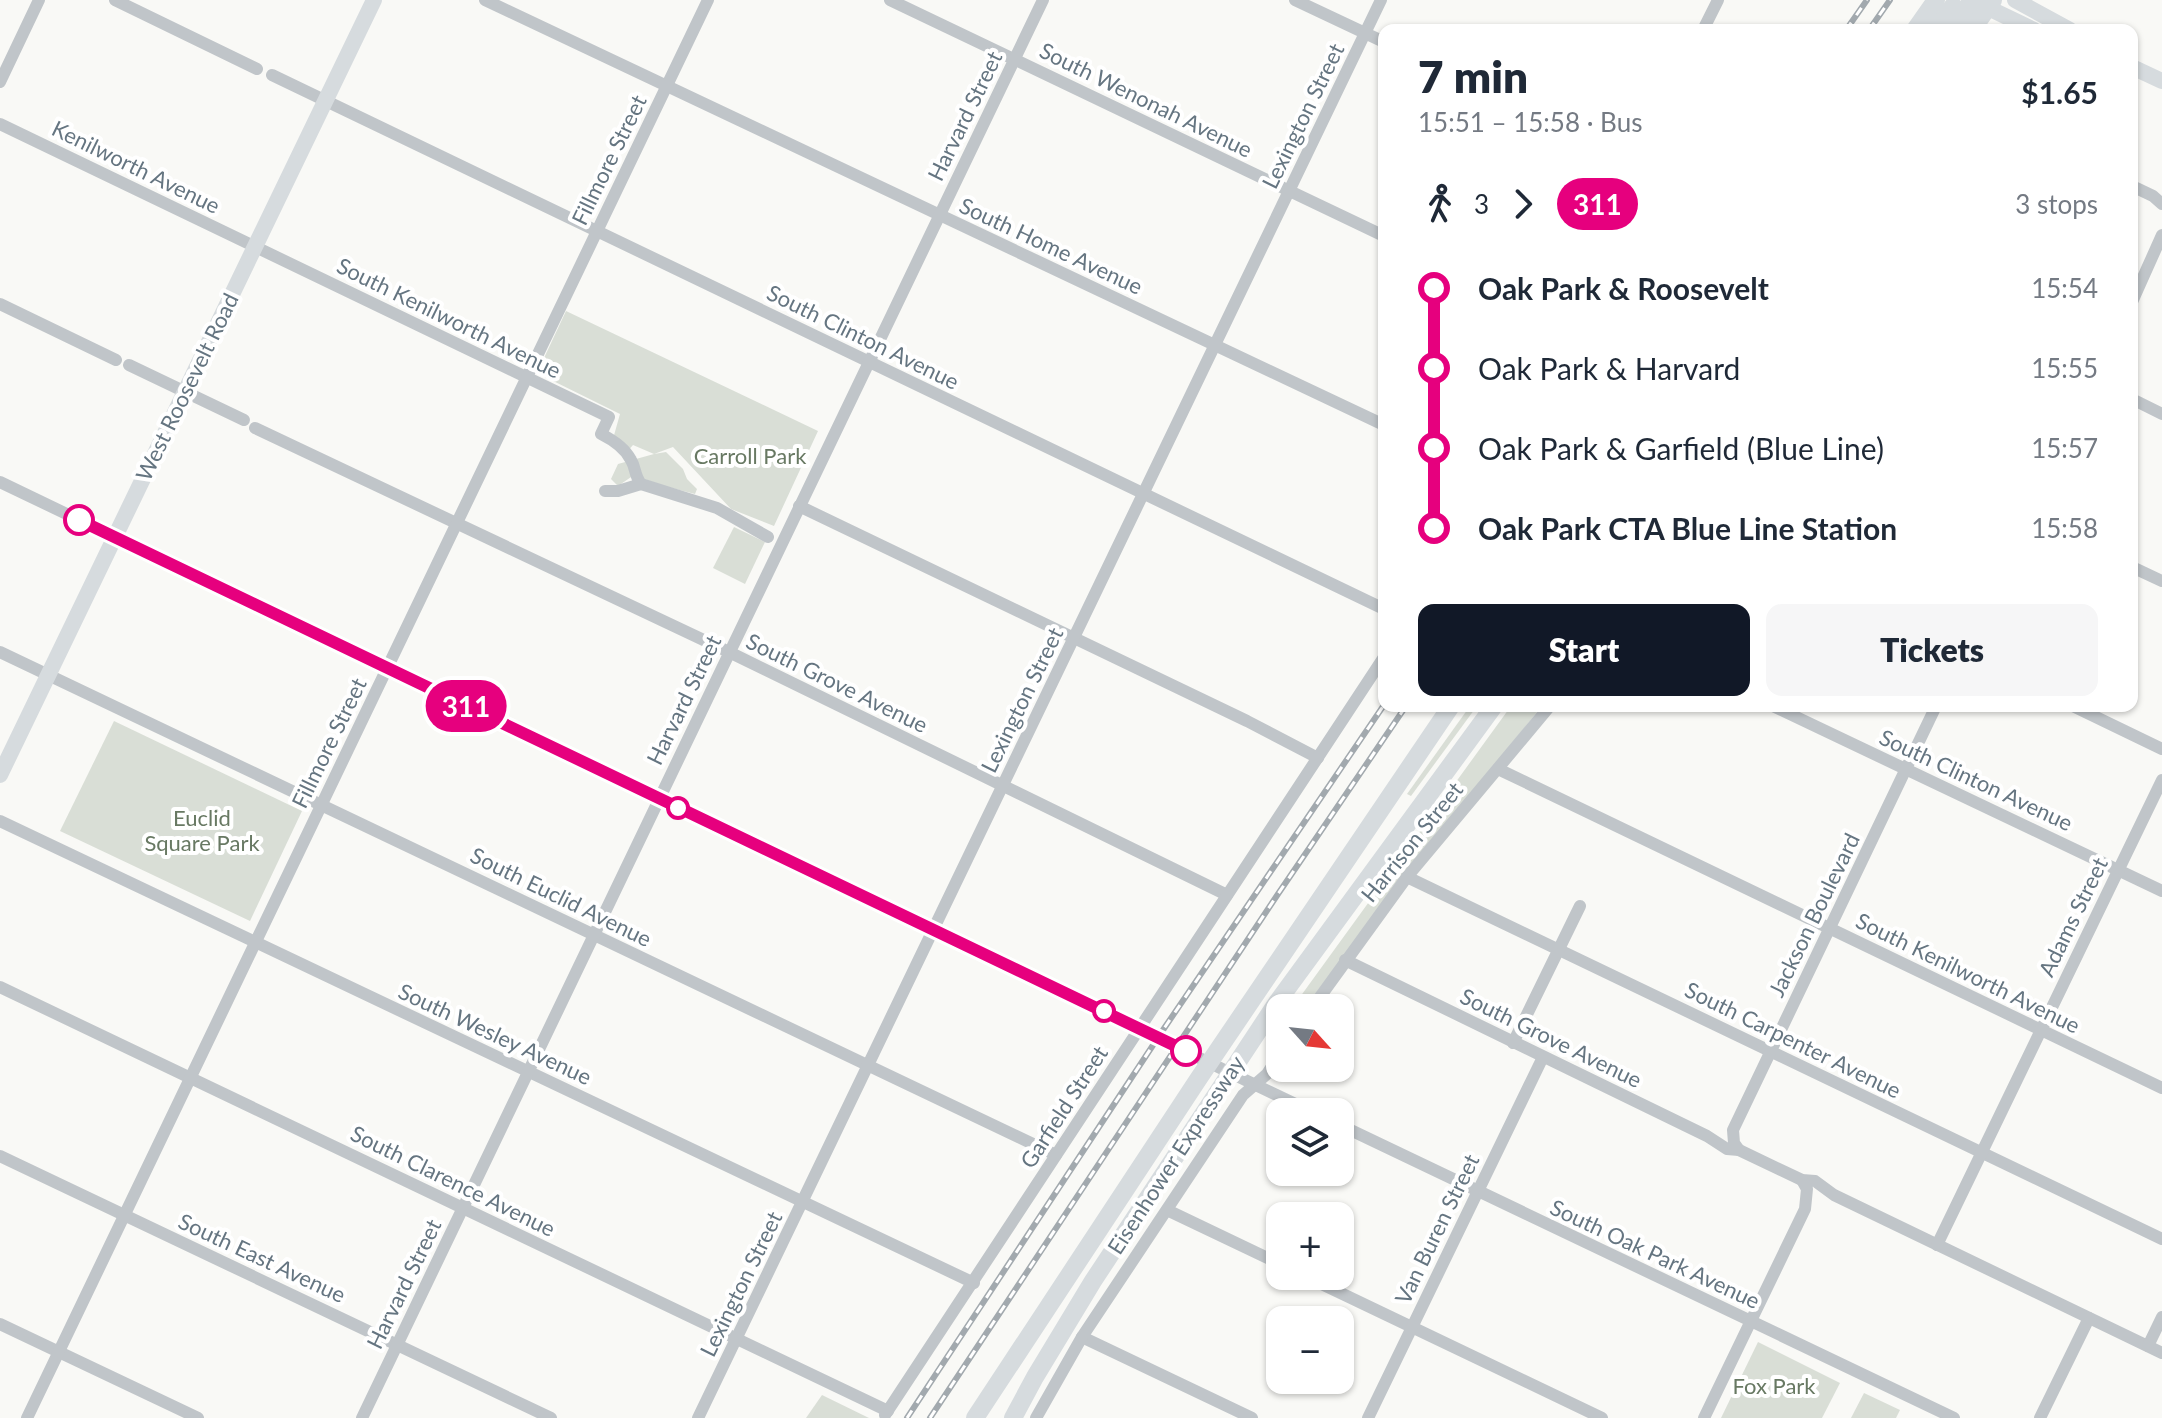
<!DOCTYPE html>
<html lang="en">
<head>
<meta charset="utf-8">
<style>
  :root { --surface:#fff; --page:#f6f6f7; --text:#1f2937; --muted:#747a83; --accent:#111827 }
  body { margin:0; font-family:Lato,sans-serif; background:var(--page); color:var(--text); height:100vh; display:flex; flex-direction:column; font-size:30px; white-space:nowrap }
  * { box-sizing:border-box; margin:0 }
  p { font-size:26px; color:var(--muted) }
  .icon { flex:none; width:44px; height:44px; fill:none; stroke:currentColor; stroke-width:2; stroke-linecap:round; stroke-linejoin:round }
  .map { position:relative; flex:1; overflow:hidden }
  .sheet { position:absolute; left:1378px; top:24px; width:760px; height:688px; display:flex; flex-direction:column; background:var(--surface); border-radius:16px; box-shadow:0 2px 6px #0004 }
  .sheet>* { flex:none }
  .badge { padding:0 16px; border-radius:26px; font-size:28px; line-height:52px }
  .needle { width:52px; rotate:117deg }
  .controls { position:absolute; left:1266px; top:994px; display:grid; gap:16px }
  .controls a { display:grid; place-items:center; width:88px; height:88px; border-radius:16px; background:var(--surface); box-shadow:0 2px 6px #0004; font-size:40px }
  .map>.badge { position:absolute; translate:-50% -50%; box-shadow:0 0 0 4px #fff }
  .legs { display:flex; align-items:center; gap:12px; height:88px; padding:0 40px; font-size:26px }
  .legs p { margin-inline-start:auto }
  .summary { display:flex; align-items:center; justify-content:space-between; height:136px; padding:0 40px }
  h1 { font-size:44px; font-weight:800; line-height:60px }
  .button { display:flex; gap:16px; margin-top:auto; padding:16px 40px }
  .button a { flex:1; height:92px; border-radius:16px; background:var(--accent); color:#fff; font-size:32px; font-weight:800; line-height:92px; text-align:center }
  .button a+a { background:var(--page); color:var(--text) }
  ul { padding:0 40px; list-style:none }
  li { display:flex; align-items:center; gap:28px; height:80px; font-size:30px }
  li i { display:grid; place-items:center; width:12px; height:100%; margin:0 10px; background:currentColor }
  li i::after { content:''; width:20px; height:20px; margin:-10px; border:6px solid; border-radius:50%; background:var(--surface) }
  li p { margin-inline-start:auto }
  li:first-child i { background:linear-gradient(#0000 50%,currentColor 0) }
  li:last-child i { background:linear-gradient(currentColor 50%,#0000 0) }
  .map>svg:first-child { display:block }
  .green { fill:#d9ded6 }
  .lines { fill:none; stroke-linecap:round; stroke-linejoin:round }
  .minor { stroke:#c0c5c9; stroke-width:12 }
  .major { stroke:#d6dbde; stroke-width:16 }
  .highway { stroke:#d6dbde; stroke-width:18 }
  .rail-casing { stroke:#a2a9ae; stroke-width:6 }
  .rail { stroke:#fff; stroke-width:3; stroke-dasharray:9; stroke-linecap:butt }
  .line-1-casing { stroke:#fff; stroke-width:18 }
  .line-1 { stroke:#e6007e; stroke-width:12 }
  .stop-1-dot { fill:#fff; stroke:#e6007e; stroke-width:4 }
  .labels { text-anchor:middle; stroke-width:8; stroke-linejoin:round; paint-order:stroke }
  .street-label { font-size:22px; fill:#657581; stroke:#fff }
  .park-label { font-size:22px; fill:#687963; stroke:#fff }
</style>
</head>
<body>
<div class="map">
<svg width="2162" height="1418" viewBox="0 0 2162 1418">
  <rect width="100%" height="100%" fill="#f9f9f6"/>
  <!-- green -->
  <g class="green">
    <path d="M566,311L818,431L774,526L731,509L673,447L654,454L666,452L683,469L687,479L697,489L695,494C674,489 654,483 634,475L618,486L611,479L618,464L654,454L633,445L626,453L611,446L620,414L537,373Z"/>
    <polygon points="734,527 765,542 745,584 713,568"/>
    <polygon points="1470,706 1477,706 1411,796 1407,794"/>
    <polygon points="1511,706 1542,706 1394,888 1305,1008 1292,1008"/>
    <polygon points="114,721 302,811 250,921 60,831"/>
    <polygon points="1758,1342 1840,1383 1822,1418 1721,1418"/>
    <polygon points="1864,1393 1900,1410 1896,1418 1851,1418"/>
    <polygon points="822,1395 869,1418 806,1418"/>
  </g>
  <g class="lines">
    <!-- minor -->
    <g class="minor">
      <polyline points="115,0 257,69"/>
      <polyline points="485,0 1384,425"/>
      <polyline points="890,0 1384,236"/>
      <polyline points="1295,0 1384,42"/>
      <polyline points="1703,30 1718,0"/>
      <polyline points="272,75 1384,609"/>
      <polyline points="0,82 39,0"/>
      <path d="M0,124L609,417L601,434C613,440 625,448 631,460C636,468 634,475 641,484L717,508L768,537"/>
      <polyline points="2132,186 2153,196 2162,204"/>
      <polyline points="2132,302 2162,235"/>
      <polyline points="0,304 116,360"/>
      <polyline points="129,365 244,420"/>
      <polyline points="2132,399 2162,414"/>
      <polyline points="255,428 729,652 1227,895"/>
      <polyline points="0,482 1312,1112"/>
      <polyline points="605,491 618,491 641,484"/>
      <polyline points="799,506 1247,721 1318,758"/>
      <polyline points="2132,567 2162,581"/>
      <polyline points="0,652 1056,1155"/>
      <polyline points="1773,706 2162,891"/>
      <polyline points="2073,706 2162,749"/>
      <polyline points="1498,769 2162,1088"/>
      <polyline points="0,821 974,1283"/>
      <polyline points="1407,877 2162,1239"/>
      <polyline points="1345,960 1707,1136 1727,1149 1739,1150 1802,1180 1815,1181 1834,1195 2162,1353"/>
      <polyline points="0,987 888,1411"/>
      <polyline points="1312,1008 1407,877 1550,706"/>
      <polyline points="1513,1043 1580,906"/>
      <polyline points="1340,1125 1954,1418"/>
      <polyline points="1739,1150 1734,1143 1733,1130 1936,706"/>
      <polyline points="0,1156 551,1418"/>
      <polyline points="1167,1210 1280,1264"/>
      <polyline points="1937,1245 2162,780"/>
      <polyline points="1305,1276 1602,1418"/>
      <polyline points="0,1324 198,1418"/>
      <polyline points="1082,1337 1252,1418"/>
      <polyline points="2148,1346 2162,1317"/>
      <polyline points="885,1415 1384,657"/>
      <polyline points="27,1418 708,0"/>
      <polyline points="362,1418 1043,0"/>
      <polyline points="698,1418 1381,0"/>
      <polyline points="1036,1418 1082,1337 1243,1095 1267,1074 1280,1054"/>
      <polyline points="1368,1418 1543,1057"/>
      <polyline points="1704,1418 1805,1209 1807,1189 1802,1180"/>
      <polyline points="2040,1418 2089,1318"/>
    </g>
    <!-- major -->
    <g class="major">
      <polyline points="2015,0 2070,30"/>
      <polyline points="1978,3 2034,30"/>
      <polyline points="2132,67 2162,81"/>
      <polyline points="0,775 374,0"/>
    </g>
    <!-- highway -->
    <g class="highway">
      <polyline points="1915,30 1936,0"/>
      <polyline points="1936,30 1953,6"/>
      <polyline points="1951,30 1972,0"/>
      <polyline points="1972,30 1993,0"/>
      <polyline points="975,1418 1199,1078 1451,706"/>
      <polyline points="1013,1418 1035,1377 1093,1281 1278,1001 1494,706"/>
    </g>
    <!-- rail casing -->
    <g class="rail-casing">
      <g id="rail">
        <polyline points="1846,30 1867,0"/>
        <polyline points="1869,30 1890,0"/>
        <polyline points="907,1418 1165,1027 1384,705"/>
        <polyline points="930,1418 1278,894 1406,706"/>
      </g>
    </g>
    <!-- rail -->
    <use href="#rail" class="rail"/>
  </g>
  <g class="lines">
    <!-- line-1 casing -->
    <g class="line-1-casing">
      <polyline id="line-1" points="79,520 1186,1051"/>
    </g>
    <!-- line-1 -->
    <use href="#line-1" class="line-1"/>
  </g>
  <!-- markers -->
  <g class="stop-1-dot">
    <circle cx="79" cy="520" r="14"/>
    <circle cx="678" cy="808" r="10"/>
    <circle cx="1104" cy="1011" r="10"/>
    <circle cx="1186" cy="1051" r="14"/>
  </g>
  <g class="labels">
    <!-- street labels -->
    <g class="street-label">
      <text transform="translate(1146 100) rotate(26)" y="8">South Wenonah Avenue</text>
      <text transform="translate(965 116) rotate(-64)" y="8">Harvard Street</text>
      <text transform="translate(1303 116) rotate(-64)" y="8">Lexington Street</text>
      <text transform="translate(609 160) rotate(-64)" y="8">Fillmore Street</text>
      <text transform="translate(136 167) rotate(26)" y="8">Kenilworth Avenue</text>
      <text transform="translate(1051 246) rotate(25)" y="8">South Home Avenue</text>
      <text transform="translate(449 318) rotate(26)" y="8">South Kenilworth Avenue</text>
      <text transform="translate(863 337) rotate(26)" y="8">South Clinton Avenue</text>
      <text transform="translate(187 387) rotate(-64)" y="8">West Roosevelt Road</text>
      <text transform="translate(837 683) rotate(26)" y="8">South Grove Avenue</text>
      <text transform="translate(684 700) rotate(-64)" y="8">Harvard Street</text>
      <text transform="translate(1022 700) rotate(-64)" y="8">Lexington Street</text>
      <text transform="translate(329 743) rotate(-64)" y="8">Fillmore Street</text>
      <text transform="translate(1976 780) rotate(25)" y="8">South Clinton Avenue</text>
      <text transform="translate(1412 842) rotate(-51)" y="8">Harrison Street</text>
      <text transform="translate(561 897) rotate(26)" y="8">South Euclid Avenue</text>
      <text transform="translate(1814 915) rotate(-64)" y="8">Jackson Boulevard</text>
      <text transform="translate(2073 917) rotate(-64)" y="8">Adams Street</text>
      <text transform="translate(1968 973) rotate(26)" y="8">South Kenilworth Avenue</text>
      <text transform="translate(495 1034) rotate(25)" y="8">South Wesley Avenue</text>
      <text transform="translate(1551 1038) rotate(26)" y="8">South Grove Avenue</text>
      <text transform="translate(1793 1040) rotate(26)" y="8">South Carpenter Avenue</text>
      <text transform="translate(1064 1107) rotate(-57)" y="8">Garfield Street</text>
      <text transform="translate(1176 1155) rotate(-57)" y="8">Eisenhower Expressway</text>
      <text transform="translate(453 1181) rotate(26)" y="8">South Clarence Avenue</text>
      <text transform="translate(1437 1229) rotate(-64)" y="8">Van Buren Street</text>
      <text transform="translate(1655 1254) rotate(25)" y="8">South Oak Park Avenue</text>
      <text transform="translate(262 1258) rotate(25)" y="8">South East Avenue</text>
      <text transform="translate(404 1284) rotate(-64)" y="8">Harvard Street</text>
      <text transform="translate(741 1284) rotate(-64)" y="8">Lexington Street</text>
    </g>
    <!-- park labels -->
    <g class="park-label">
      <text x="750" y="464">Carroll Park</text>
      <text x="202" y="826">Euclid<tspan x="202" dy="25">Square Park</tspan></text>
      <text x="1774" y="1394">Fox Park</text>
    </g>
  </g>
</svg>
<div class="controls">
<a><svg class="needle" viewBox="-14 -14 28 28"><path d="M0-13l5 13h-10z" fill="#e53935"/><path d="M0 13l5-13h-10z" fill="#747a83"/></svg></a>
<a><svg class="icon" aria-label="layers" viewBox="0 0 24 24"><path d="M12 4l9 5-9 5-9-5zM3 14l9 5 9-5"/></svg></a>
<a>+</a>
<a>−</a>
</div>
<b class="badge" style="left:466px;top:706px;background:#e6007e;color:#fff">311</b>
<section class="sheet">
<div class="summary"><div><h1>7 min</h1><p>15:51 – 15:58 · Bus</p></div><b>$1.65</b></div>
<div class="legs"><svg class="icon" aria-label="walk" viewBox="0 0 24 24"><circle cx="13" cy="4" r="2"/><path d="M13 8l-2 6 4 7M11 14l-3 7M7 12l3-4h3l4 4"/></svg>3<svg class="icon" aria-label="forward" viewBox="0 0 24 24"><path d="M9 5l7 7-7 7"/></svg><b class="badge" style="background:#e6007e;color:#fff">311</b><p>3 stops</p></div>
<ul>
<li><i style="color:#e6007e"></i><b>Oak Park &amp; Roosevelt</b><p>15:54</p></li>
<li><i style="color:#e6007e"></i><span>Oak Park &amp; Harvard</span><p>15:55</p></li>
<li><i style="color:#e6007e"></i><span>Oak Park &amp; Garfield (Blue Line)</span><p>15:57</p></li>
<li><i style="color:#e6007e"></i><b>Oak Park CTA Blue Line Station</b><p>15:58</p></li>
</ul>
<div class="button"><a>Start</a><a>Tickets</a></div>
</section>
</div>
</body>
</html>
